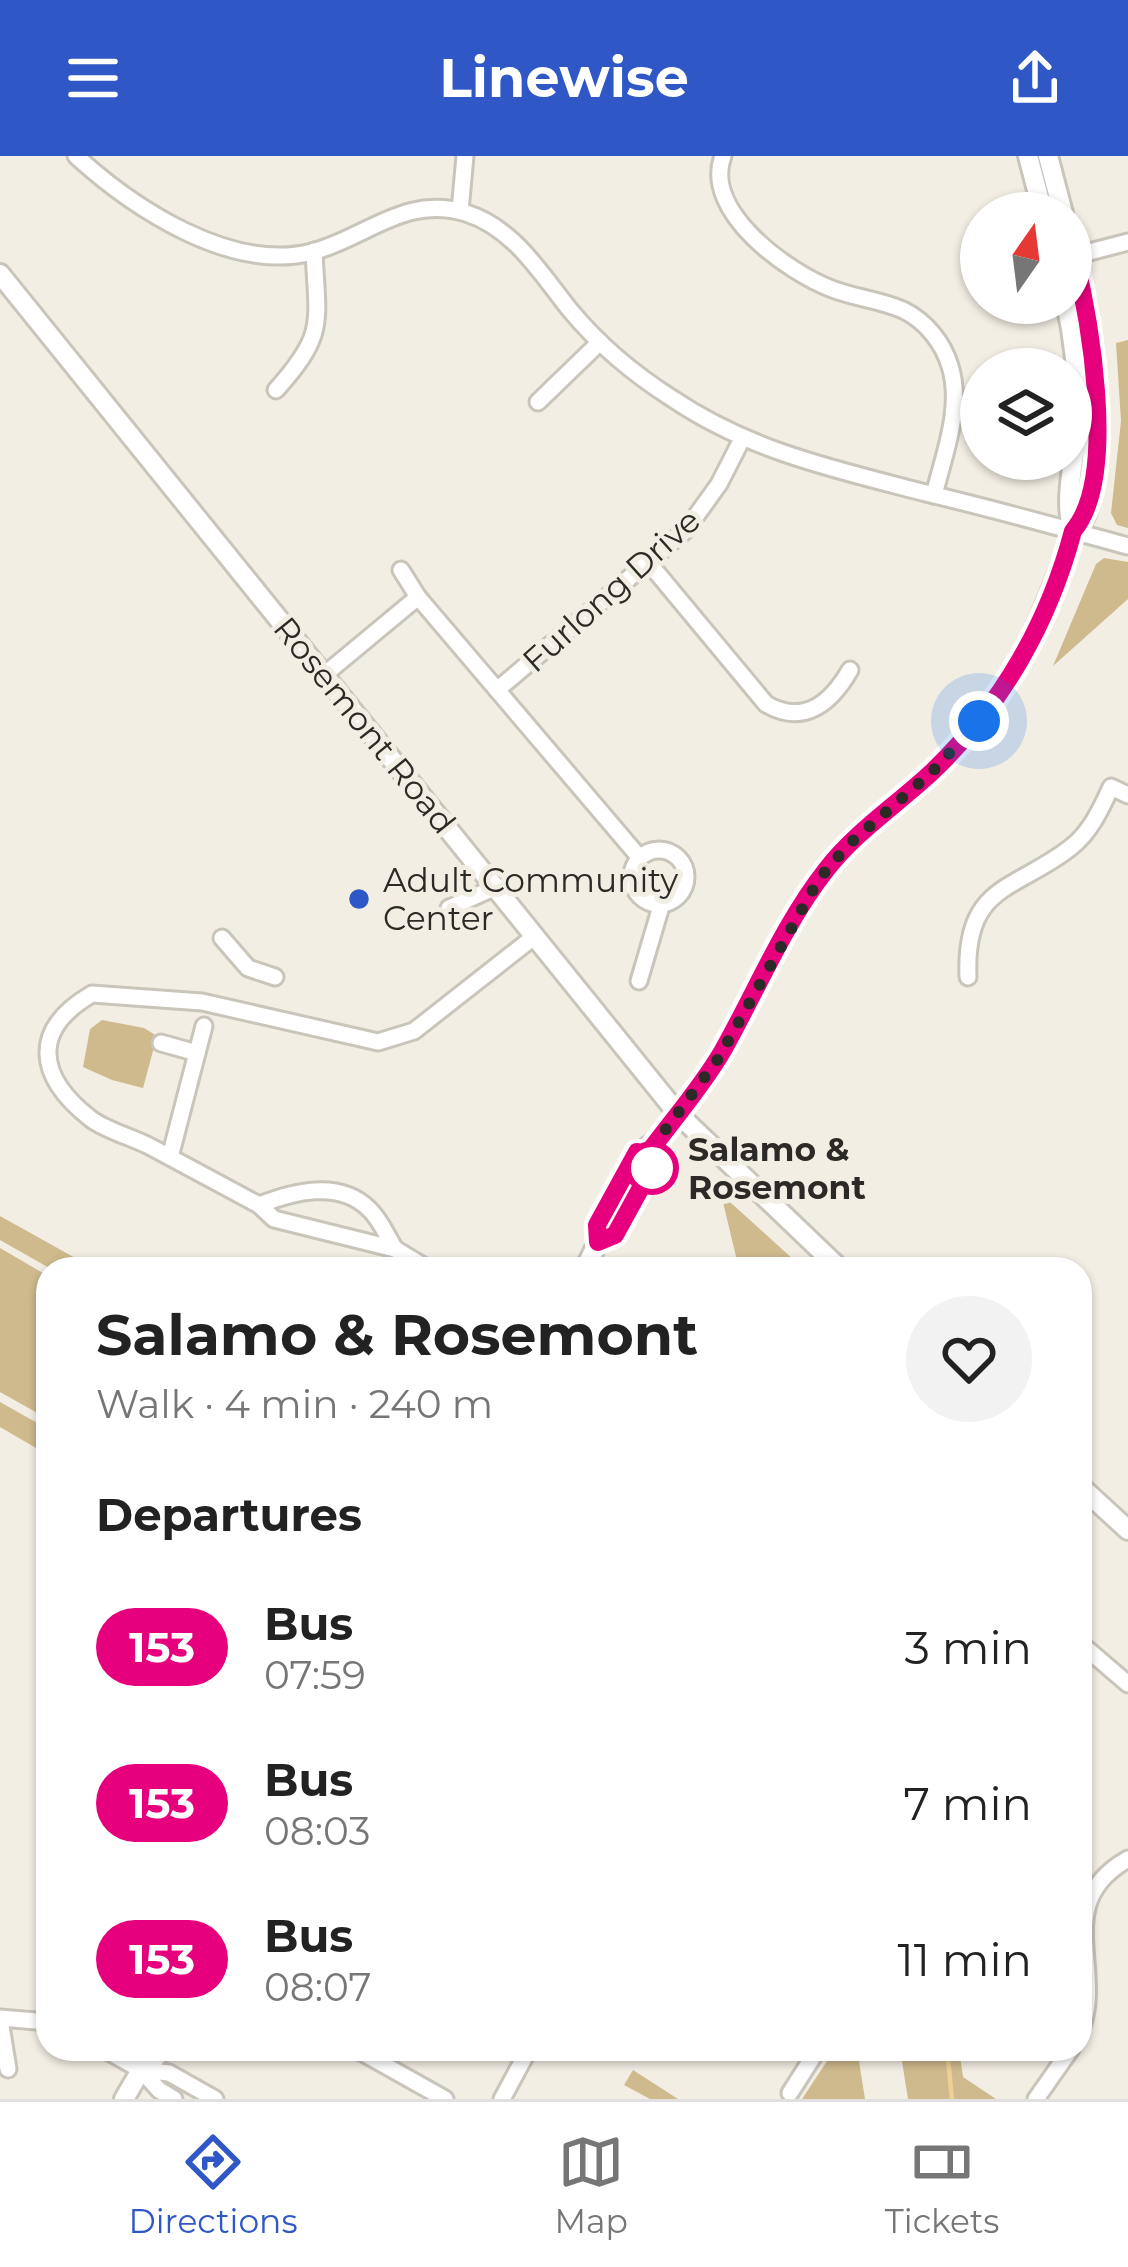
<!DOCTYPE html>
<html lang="en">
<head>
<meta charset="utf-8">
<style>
  :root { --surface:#fff; --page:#f2f2f2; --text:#222; --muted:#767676; --line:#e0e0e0; --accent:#2f57c6 }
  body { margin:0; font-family:Montserrat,sans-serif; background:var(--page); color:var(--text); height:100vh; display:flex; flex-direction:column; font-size:45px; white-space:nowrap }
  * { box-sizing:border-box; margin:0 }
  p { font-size:39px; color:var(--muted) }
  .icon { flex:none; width:66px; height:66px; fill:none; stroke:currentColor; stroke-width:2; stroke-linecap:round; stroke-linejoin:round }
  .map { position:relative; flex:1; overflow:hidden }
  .side { position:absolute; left:36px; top:1101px; width:1056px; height:804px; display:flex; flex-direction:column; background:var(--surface); border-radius:36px; box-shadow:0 3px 9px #0004 }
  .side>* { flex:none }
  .badge { padding:0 24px; border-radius:39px; font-size:42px; line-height:78px }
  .needle { width:78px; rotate:14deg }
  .controls { position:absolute; left:960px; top:36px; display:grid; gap:24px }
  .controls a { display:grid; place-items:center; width:132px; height:132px; border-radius:50%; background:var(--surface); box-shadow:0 3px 9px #0004; font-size:60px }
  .you { position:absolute; width:60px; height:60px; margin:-30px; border:9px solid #fff; border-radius:50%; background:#1a73e8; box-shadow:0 0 0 18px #1a73e833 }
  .map>.badge { position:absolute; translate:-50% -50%; box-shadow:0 0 0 6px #fff }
  h2 { padding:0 60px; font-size:45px; line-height:108px }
  .round { display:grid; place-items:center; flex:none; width:126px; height:126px; border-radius:63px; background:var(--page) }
  .summary { display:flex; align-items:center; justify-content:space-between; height:204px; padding:0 60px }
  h1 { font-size:57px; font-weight:700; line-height:90px }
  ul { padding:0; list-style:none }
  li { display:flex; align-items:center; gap:36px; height:156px; padding:0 60px }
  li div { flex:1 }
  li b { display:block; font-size:45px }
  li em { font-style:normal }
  li .badge { min-width:132px; font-weight:700; text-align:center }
  header { display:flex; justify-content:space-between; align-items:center; height:156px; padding:0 60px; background:var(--accent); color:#fff; font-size:54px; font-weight:700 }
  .tabs { display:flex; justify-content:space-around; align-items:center; height:168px; border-top:3px solid var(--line); background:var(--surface); font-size:33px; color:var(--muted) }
  .tabs a { display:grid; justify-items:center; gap:6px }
  .tabs .current { color:var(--accent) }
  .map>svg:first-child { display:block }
  .green { fill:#cfba8e }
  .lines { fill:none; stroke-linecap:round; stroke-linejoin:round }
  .stream { stroke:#ecd096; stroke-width:4.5 }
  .minor-casing { stroke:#cac5bb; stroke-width:21 }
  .major-casing { stroke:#cac5bb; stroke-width:24 }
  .minor { stroke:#fff; stroke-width:15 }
  .major { stroke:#fff; stroke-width:18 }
  .line-casing { stroke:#fff; stroke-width:27 }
  .line { stroke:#e6007e; stroke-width:18 }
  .walk { stroke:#2c2a26; stroke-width:12; stroke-dasharray:0 21.6 }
  .poi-dot { fill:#2f57c6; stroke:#f3eee4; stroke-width:4.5 }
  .stop-dot { fill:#fff; stroke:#e6007e; stroke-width:6 }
  .labels { text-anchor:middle; stroke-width:10; stroke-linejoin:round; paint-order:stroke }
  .street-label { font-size:33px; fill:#2c2a26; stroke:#f3eee4 }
  .poi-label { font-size:33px; fill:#2c2a26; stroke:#f3eee4; text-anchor:start }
  .stop-label { font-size:33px; font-weight:bold; fill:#2c2a26; stroke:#f3eee4; text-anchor:start }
</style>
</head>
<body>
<header><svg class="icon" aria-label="menu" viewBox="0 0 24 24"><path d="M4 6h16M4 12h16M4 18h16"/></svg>Linewise<svg class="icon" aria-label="share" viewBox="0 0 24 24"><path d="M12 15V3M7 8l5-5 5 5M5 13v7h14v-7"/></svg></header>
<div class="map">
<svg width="1128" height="1943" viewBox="0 0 1128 1943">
  <rect width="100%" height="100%" fill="#f3eee4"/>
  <!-- green -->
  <g class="green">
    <polygon points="1128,184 1128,372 1117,369 1111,357 1121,265 1116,187"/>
    <polygon points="1104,402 1128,406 1128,443 1053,510 1096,408"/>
    <polygon points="102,864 144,872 157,880 143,932 112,924 83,911 90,873"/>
    <polygon points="721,1038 804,1113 739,1113"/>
    <polygon points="0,1060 95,1113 51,1113 0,1084"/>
    <polygon points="0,1092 48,1120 48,1263 0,1236"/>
    <polygon points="0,1246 48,1273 48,1299 0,1271"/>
    <polygon points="835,1893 857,1893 865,1943 802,1943"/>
    <polygon points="900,1893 959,1893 963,1921 996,1943 908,1943"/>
    <polygon points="633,1914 678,1943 650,1943 624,1929"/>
  </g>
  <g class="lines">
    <!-- stream -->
    <polyline class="stream" points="947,1893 952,1943"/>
    <!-- minor casing -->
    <g class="minor-casing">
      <g id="minor">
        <path d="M76,0C133,52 231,117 312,96C366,82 405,38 466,57C514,72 541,118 570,154C599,189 635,219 673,243C750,295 837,314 926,337C994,353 1061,372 1128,390"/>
        <path d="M723,0C702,55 787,116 832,133C855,142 881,144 903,154C926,165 943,187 950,210C963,251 944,298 934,339"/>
        <polyline points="460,55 465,0"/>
        <polyline points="1074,100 1128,86"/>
        <path d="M276,234C327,177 317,167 314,95"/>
        <polyline points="538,246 600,186"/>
        <path d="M648,406L766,548C804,570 831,547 850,514"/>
        <polyline points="401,414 418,441 640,702"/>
        <polyline points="324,519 418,441"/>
        <polyline points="497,534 686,374 719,328 742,283"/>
        <circle cx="659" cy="721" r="27"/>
        <polyline points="449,752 496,731"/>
        <polyline points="222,782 248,812 275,821"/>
        <path d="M968,821C964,728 1015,735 1070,692C1090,677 1101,653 1111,631L1128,639"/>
        <polyline points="639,825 662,747"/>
        <polyline points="161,887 197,897"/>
        <polyline points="170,1001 204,870"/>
        <path d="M259,1049C292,1036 339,1023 369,1053C380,1063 387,1080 395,1093"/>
        <path d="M428,1113L395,1093L274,1063L259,1049C223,1030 187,1010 151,991C132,981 107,975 91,963C37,921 30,874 92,838L202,846L378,886L414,875L535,780"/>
        <polyline points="1080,1487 1128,1528"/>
        <polyline points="0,1862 48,1866"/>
        <polyline points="0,1864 8,1913"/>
        <path d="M1080,1876C1106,1814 1050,1747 1128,1703"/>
        <polyline points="104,1893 141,1914 159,1934 174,1943"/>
        <polyline points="356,1893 445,1943"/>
        <polyline points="141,1914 169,1917 215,1943"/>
        <polyline points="790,1937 818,1893"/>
        <polyline points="502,1943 529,1893"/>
        <polyline points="1036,1943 1071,1893"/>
      </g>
    </g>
    <!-- major casing -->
    <g class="major-casing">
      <g id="major">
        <polyline points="1028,0 1043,57"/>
        <polyline points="1048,0 1063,57"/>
        <polyline points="0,118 678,958 840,1113"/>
        <path d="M1066,147C1075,188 1079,229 1077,271C1075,305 1063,342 1073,375"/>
        <polyline points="598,1086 615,1079 654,1008 653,992"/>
        <path d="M585,1113L598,1086L597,1069L637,996C688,981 771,801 801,749C838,687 899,651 947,600C1014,531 1040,469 1072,380C1075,372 1083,366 1086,358C1091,344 1091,327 1093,313C1103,235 1090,162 1071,87"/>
        <polyline points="1080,1330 1128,1374"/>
        <polyline points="141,1914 165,1893"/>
        <polyline points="124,1943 141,1914 144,1893"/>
      </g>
    </g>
    <!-- minor -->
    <use href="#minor" class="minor"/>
    <!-- major -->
    <use href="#major" class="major"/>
  </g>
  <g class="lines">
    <!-- line casing -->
    <g class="line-casing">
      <path id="line" d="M637,996L597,1069L598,1086L615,1079L654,1008L652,992C676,960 702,930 722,896C756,836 783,769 826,714C855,676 898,648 933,615C1002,549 1049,466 1073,375C1120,320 1088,153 1071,87"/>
    </g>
    <!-- line -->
    <use href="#line" class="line"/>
    <!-- walk -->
    <polyline class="walk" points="652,1012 652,992 718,903 819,723 848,689 931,617 979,565"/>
  </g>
  <!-- markers -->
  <circle class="poi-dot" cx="359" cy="743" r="12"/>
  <circle class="stop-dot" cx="652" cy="1012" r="24"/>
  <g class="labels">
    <!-- street labels -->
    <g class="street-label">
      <text transform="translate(611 434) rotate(-42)" y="12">Furlong Drive</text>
      <text transform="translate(365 569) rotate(51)" y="12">Rosemont Road</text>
    </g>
    <!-- poi labels -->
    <g class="poi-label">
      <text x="383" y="736">Adult Community<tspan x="383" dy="38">Center</tspan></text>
    </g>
    <!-- stop labels -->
    <g class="stop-label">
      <text x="688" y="1005">Salamo &amp;<tspan x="688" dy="38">Rosemont</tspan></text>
    </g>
  </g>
</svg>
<div class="controls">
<a><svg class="needle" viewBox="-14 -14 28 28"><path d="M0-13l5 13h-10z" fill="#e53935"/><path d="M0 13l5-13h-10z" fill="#767676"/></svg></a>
<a><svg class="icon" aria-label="layers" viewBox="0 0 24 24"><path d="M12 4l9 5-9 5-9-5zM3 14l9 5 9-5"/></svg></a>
</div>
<div class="you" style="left:979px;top:565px"></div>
<section class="side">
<div class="summary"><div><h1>Salamo &amp; Rosemont</h1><p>Walk · 4 min · 240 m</p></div><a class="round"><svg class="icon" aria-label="heart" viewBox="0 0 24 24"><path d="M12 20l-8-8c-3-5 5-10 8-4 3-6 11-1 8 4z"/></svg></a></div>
<h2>Departures</h2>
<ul>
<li><span class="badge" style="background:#e6007e;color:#fff">153</span><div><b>Bus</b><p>07:59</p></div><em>3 min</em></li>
<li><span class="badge" style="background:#e6007e;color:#fff">153</span><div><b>Bus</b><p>08:03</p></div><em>7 min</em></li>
<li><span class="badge" style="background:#e6007e;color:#fff">153</span><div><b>Bus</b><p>08:07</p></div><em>11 min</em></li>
</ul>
</section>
</div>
<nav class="tabs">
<a class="current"><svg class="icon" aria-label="directions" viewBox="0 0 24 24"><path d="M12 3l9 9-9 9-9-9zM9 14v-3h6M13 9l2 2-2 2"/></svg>Directions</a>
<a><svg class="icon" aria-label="map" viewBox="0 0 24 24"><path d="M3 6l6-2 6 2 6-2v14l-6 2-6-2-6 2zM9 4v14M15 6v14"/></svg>Map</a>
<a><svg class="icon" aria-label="tickets" viewBox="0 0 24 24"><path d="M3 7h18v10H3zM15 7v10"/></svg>Tickets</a>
</nav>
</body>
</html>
